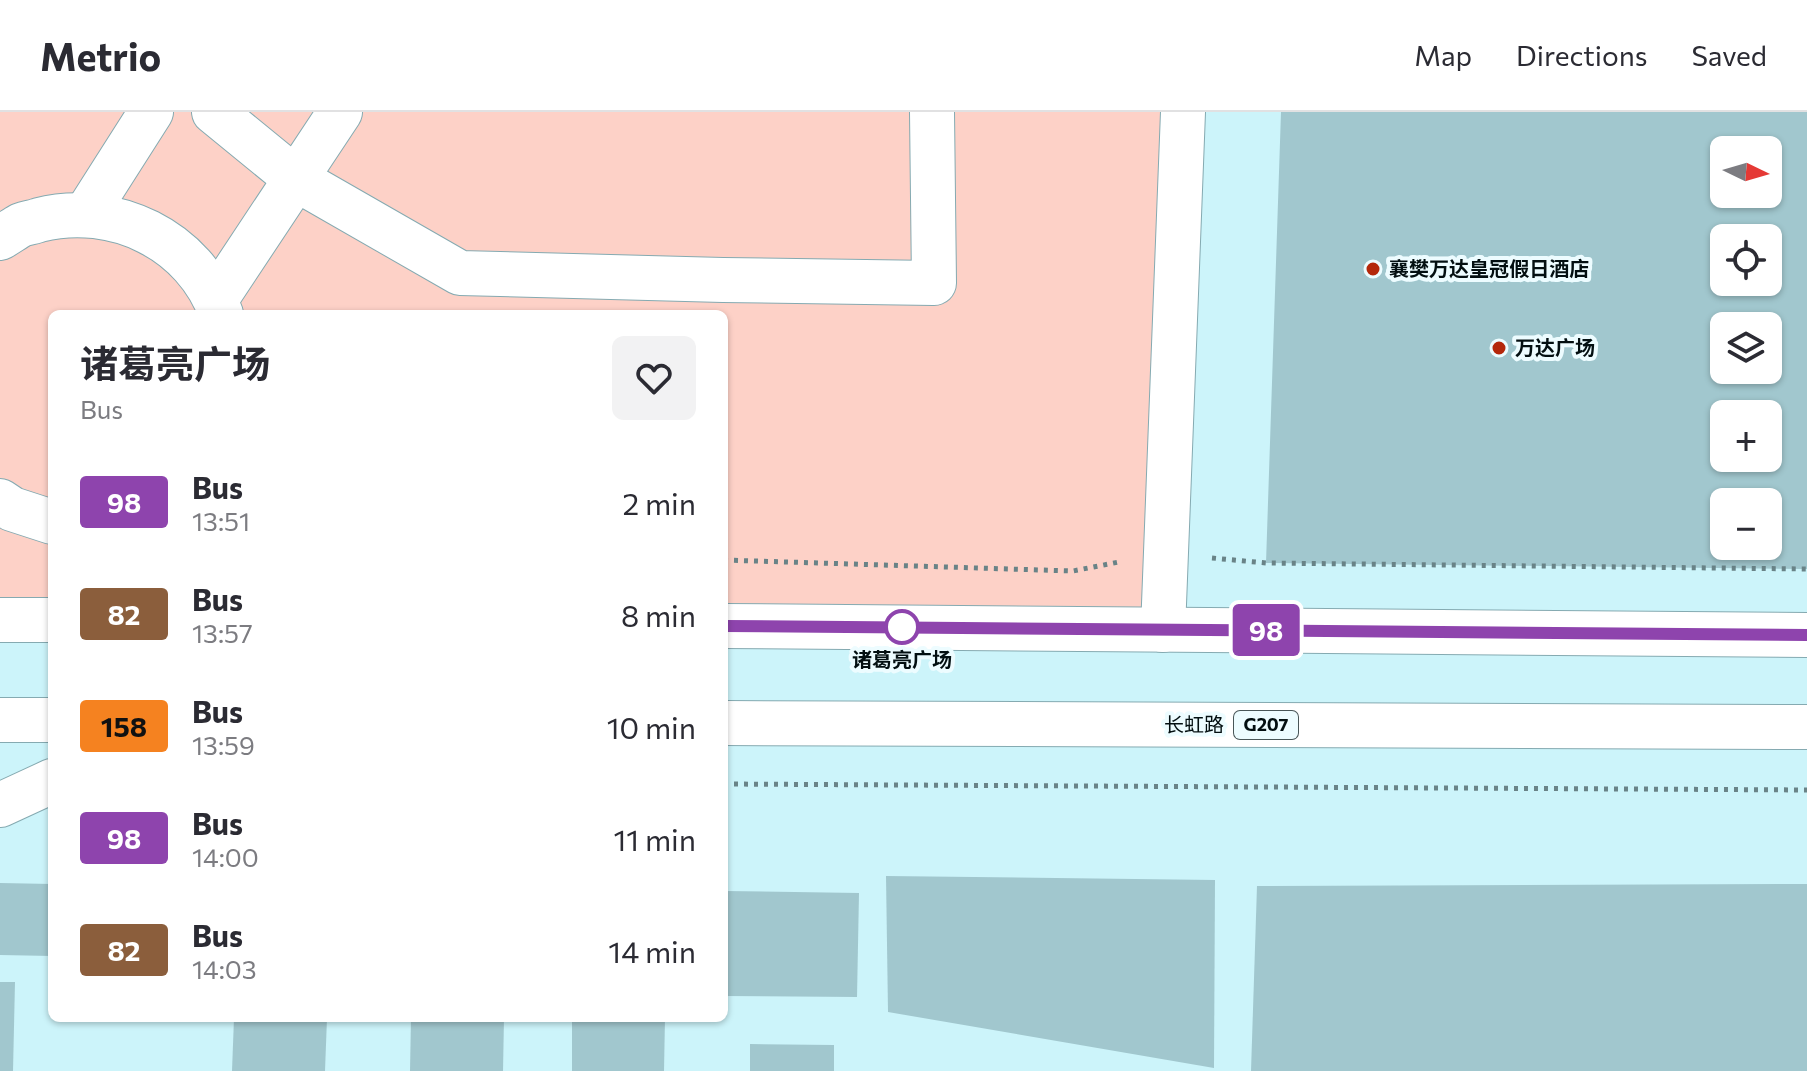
<!DOCTYPE html>
<html lang="en">
<head>
<meta charset="utf-8">
<style>
  :root { --surface:#fff; --page:#f2f2f3; --text:#2b2b33; --muted:#7c7c81; --line:#e1e1e2 }
  body { margin:0; font-family:Commissioner,"Noto Sans SC",sans-serif; background:var(--page); color:var(--text); height:100vh; display:flex; flex-direction:column; font-size:30px; white-space:nowrap }
  * { box-sizing:border-box; margin:0 }
  p { font-size:26px; color:var(--muted) }
  .icon { flex:none; width:44px; height:44px; fill:none; stroke:currentColor; stroke-width:2; stroke-linecap:round; stroke-linejoin:round }
  .map { position:relative; flex:1; overflow:hidden }
  .panel { position:absolute; left:48px; top:198px; width:680px; height:712px; display:flex; flex-direction:column; background:var(--surface); border-radius:12px; box-shadow:0 2px 6px #0004 }
  .panel>* { flex:none }
  .badge { padding:0 16px; border-radius:6px; font-size:28px; line-height:52px }
  .needle { width:52px; rotate:95deg }
  .controls { position:absolute; left:1710px; top:24px; display:grid; gap:16px }
  .controls a { display:grid; place-items:center; width:72px; height:72px; border-radius:12px; background:var(--surface); box-shadow:0 2px 6px #0004; font-size:40px }
  .map>.badge { position:absolute; translate:-50% -50%; box-shadow:0 0 0 4px #fff }
  .round { display:grid; place-items:center; flex:none; width:84px; height:84px; border-radius:12px; background:var(--page) }
  .head { display:flex; align-items:center; justify-content:space-between; height:136px; padding:0 32px }
  h1 { font-size:38px; font-weight:700; line-height:60px }
  ul { padding:0; list-style:none }
  li { display:flex; align-items:center; gap:24px; height:112px; padding:0 32px }
  li div { flex:1 }
  li b { display:block; font-size:30px }
  li em { font-style:normal }
  li .badge { min-width:88px; font-weight:700; text-align:center }
  header { display:flex; align-items:center; gap:48px; box-sizing:border-box; height:112px; padding:0 40px; background:var(--surface); border-bottom:2px solid var(--line) }
  header strong { font-size:38px }
  nav { display:flex; gap:44px; margin-inline-start:auto; font-size:28px }
  .map>svg:first-child { display:block }
  .green { fill:#fdd1c7 }
  .building { fill:#a1c7ce; fill-rule:evenodd }
  .lines { fill:none; stroke-linecap:round; stroke-linejoin:round }
  .minor-casing { stroke:#85aab1; stroke-width:46 }
  .major-casing { stroke:#85aab1; stroke-width:46 }
  .highway-casing { stroke:#85aab1; stroke-width:46 }
  .path { stroke:#698387; stroke-width:5; stroke-dasharray:4 6; stroke-linecap:butt }
  .minor { stroke:#fff; stroke-width:44 }
  .major { stroke:#fff; stroke-width:44 }
  .highway { stroke:#fff; stroke-width:44 }
  .line-casing { stroke:#fff; stroke-width:18 }
  .line { stroke:#8e44ad; stroke-width:12 }
  .poi-dot { fill:#b4280b; stroke:#edfcff; stroke-width:3 }
  .stop-dot { fill:#fff; stroke:#8e44ad; stroke-width:4 }
  .labels { text-anchor:middle; stroke-width:8; stroke-linejoin:round; paint-order:stroke }
  .shield { fill:#edfcff; stroke:#495658; stroke-width:2 }
  .shield-label { font-size:18px; font-weight:bold; fill:#030f11 }
  .poi-label { font-size:20px; font-weight:bold; fill:#030f11; stroke:#edfcff; text-anchor:start }
  .stop-label { font-size:20px; font-weight:bold; fill:#030f11; stroke:#edfcff }
  .street-label { font-size:20px; fill:#030f11; stroke:#edfcff }
</style>
</head>
<body>
<header>
<strong>Metrio</strong>
<nav><a>Map</a><a>Directions</a><a>Saved</a></nav>
</header>
<div class="map">
<svg width="1807" height="959" viewBox="0 0 1807 959">
  <rect width="100%" height="100%" fill="#ccf4fa"/>
  <!-- green -->
  <polygon class="green" points="0,0 1183,0 1163,518 724,514 724,202 52,202 52,508 0,508"/>
  <!-- building -->
  <g class="building">
    <path d="M1281,0H1807V457L1266,451ZM1724,38H1768V82H1724ZM1724,126H1768V170H1724ZM1724,214H1768V258H1724ZM1724,302H1768V346H1724ZM1724,390H1768V434H1724Z"/>
    <polygon points="886,764 1215,768 1214,956 888,900"/>
    <polygon points="0,771 52,772 52,844 0,843"/>
    <polygon points="1807,772 1807,959 1251,959 1257,774"/>
    <polygon points="724,779 859,781 857,885 724,884"/>
    <polygon points="0,870 15,870 13,959 0,959"/>
    <polygon points="234,906 327,906 325,959 232,959"/>
    <polygon points="411,906 504,906 503,959 410,959"/>
    <polygon points="572,906 665,906 664,959 572,959"/>
    <polygon points="750,932 834,933 834,959 750,959"/>
  </g>
  <g class="lines">
    <!-- minor casing -->
    <g class="minor-casing">
      <g id="minor">
        <polyline points="214,0 296,67 460,161 723,168 934,171 932,0"/>
        <polyline points="86,102 151,0"/>
        <path d="M0,126C7,122 14,117 21,113C27,111 34,110 39,108C114,89 195,128 221,202"/>
        <polyline points="216,187 340,0"/>
        <polyline points="0,389 12,397 52,410"/>
        <polyline points="1163,518 1183,0"/>
      </g>
    </g>
    <!-- major casing -->
    <g class="major-casing">
      <polyline id="major" points="0,693 52,669"/>
    </g>
    <!-- highway casing -->
    <g class="highway-casing">
      <g id="highway">
        <polyline points="0,508 52,508"/>
        <polyline points="724,514 1807,523"/>
        <polyline points="0,608 52,608"/>
        <polyline points="724,611 1807,615"/>
      </g>
    </g>
    <!-- path -->
    <g class="path">
      <polyline points="1212,446 1266,451 1807,457"/>
      <polyline points="724,448 1073,459 1119,450"/>
      <polyline points="724,672 1807,678"/>
    </g>
    <!-- minor -->
    <use href="#minor" class="minor"/>
    <!-- major -->
    <use href="#major" class="major"/>
    <!-- highway -->
    <use href="#highway" class="highway"/>
  </g>
  <g class="lines">
    <!-- line casing -->
    <g class="line-casing">
      <polyline id="line" points="724,514 1807,523"/>
    </g>
    <!-- line -->
    <use href="#line" class="line"/>
  </g>
  <!-- markers -->
  <g class="poi-dot">
    <circle cx="1373" cy="157" r="8"/>
    <circle cx="1499" cy="236" r="8"/>
  </g>
  <circle class="stop-dot" cx="902" cy="515" r="16"/>
  <g class="labels">
    <!-- shield labels -->
    <rect class="shield" x="1234" y="599" width="64" height="28" rx="6"/>
    <g class="shield-label">
      <text x="1266" y="619">G207</text>
    </g>
    <!-- poi labels -->
    <g class="poi-label">
      <text x="1389" y="164">襄樊万达皇冠假日酒店</text>
      <text x="1515" y="243">万达广场</text>
    </g>
    <!-- stop labels -->
    <g class="stop-label">
      <text x="902" y="555">诸葛亮广场</text>
    </g>
    <!-- street labels -->
    <g class="street-label">
      <text x="1194" y="620">长虹路</text>
    </g>
  </g>
</svg>
<div class="controls">
<a><svg class="needle" viewBox="-14 -14 28 28"><path d="M0-13l5 13h-10z" fill="#e53935"/><path d="M0 13l5-13h-10z" fill="#7c7c81"/></svg></a>
<a><svg class="icon" aria-label="locate" viewBox="0 0 24 24"><circle cx="12" cy="12" r="6"/><path d="M12 2v4M12 18v4M2 12h4M18 12h4"/></svg></a>
<a><svg class="icon" aria-label="layers" viewBox="0 0 24 24"><path d="M12 4l9 5-9 5-9-5zM3 14l9 5 9-5"/></svg></a>
<a>+</a>
<a>−</a>
</div>
<b class="badge" style="left:1266px;top:518px;background:#8e44ad;color:#fff">98</b>
<section class="panel">
<div class="head"><div><h1>诸葛亮广场</h1><p>Bus</p></div><a class="round"><svg class="icon" aria-label="heart" viewBox="0 0 24 24"><path d="M12 20l-8-8c-3-5 5-10 8-4 3-6 11-1 8 4z"/></svg></a></div>
<ul>
<li><span class="badge" style="background:#8e44ad;color:#fff">98</span><div><b>Bus</b><p>13:51</p></div><em>2 min</em></li>
<li><span class="badge" style="background:#8b5e3c;color:#fff">82</span><div><b>Bus</b><p>13:57</p></div><em>8 min</em></li>
<li><span class="badge" style="background:#f58220;color:#111">158</span><div><b>Bus</b><p>13:59</p></div><em>10 min</em></li>
<li><span class="badge" style="background:#8e44ad;color:#fff">98</span><div><b>Bus</b><p>14:00</p></div><em>11 min</em></li>
<li><span class="badge" style="background:#8b5e3c;color:#fff">82</span><div><b>Bus</b><p>14:03</p></div><em>14 min</em></li>
</ul>
</section>
</div>
</body>
</html>
